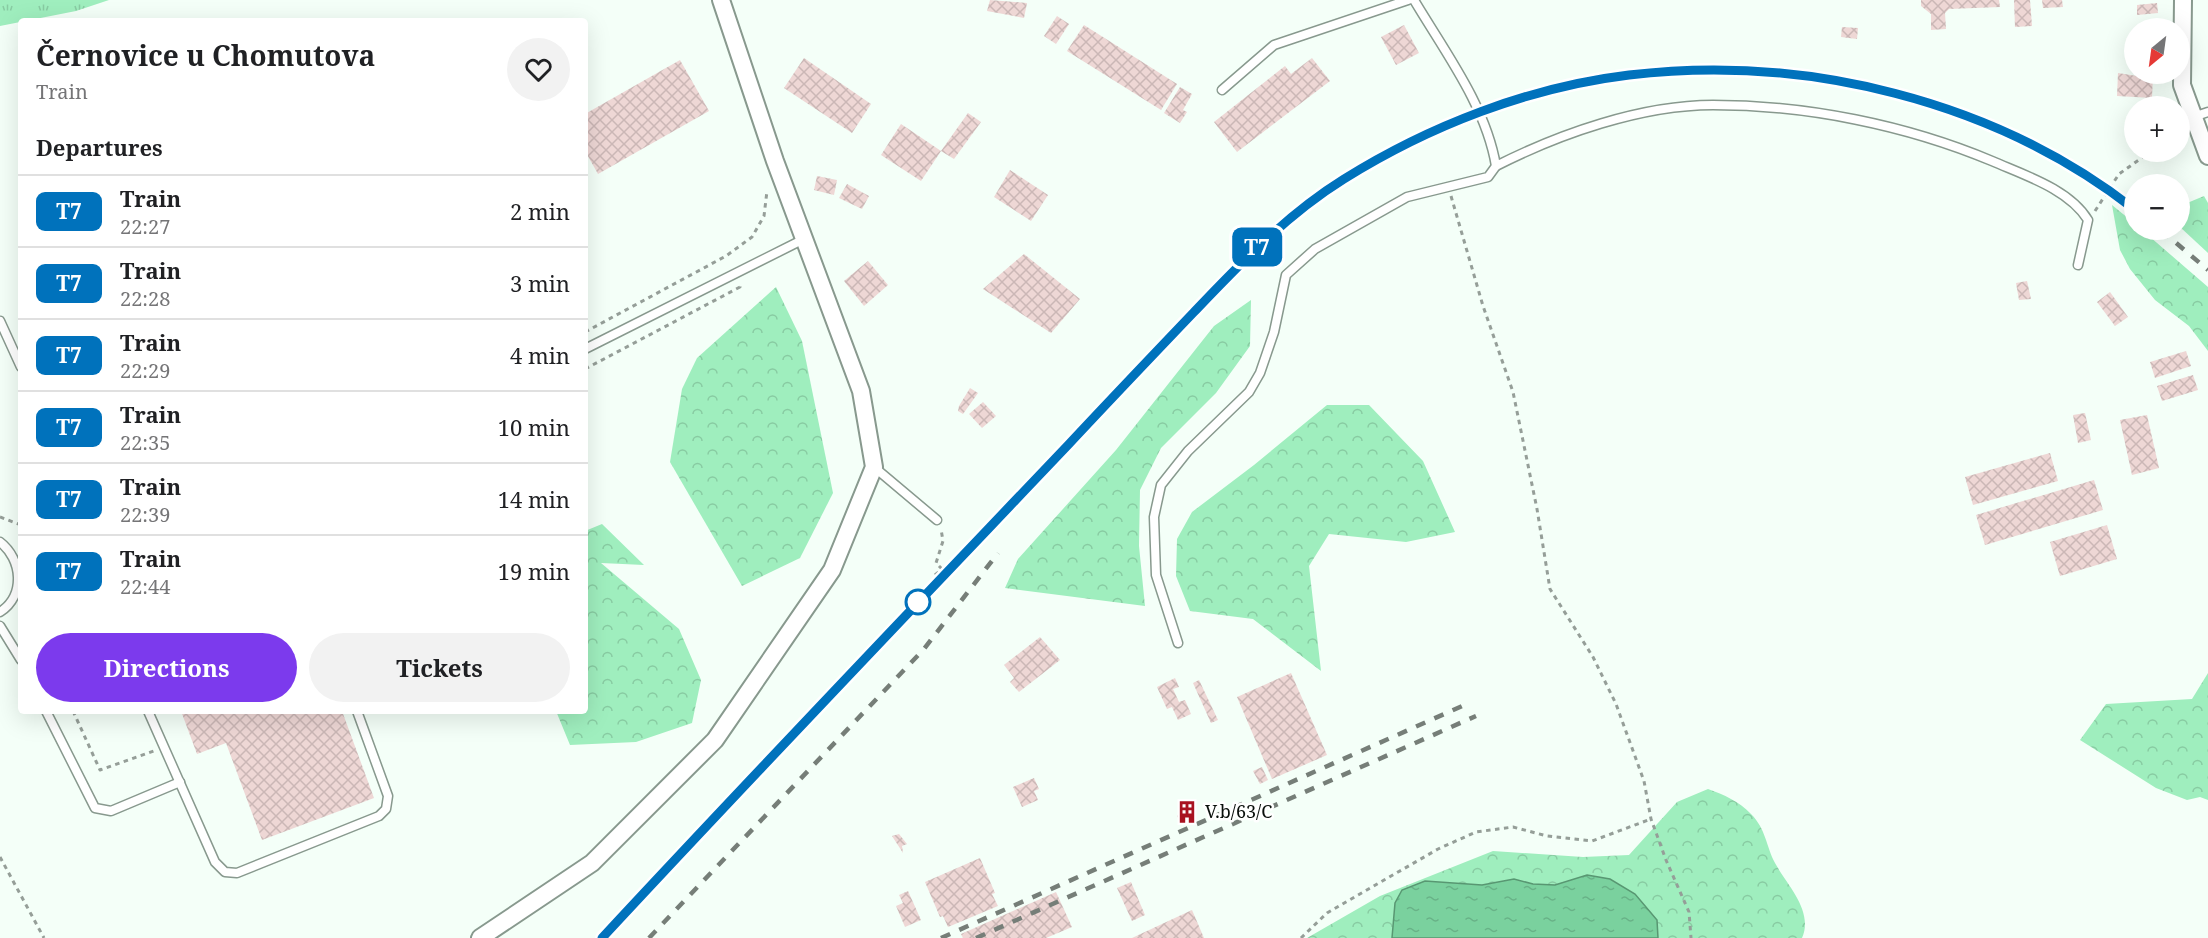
<!DOCTYPE html>
<html lang="en">
<head>
<meta charset="utf-8">
<style>
  :root { --surface:#fff; --page:#f2f2f2; --text:#202124; --muted:#757577; --line:#e0e0e0; --accent:#7c3aed }
  body { margin:0; font-family:"Noto Serif",serif; background:var(--page); color:var(--text); height:100vh; display:flex; flex-direction:column; font-size:22px; white-space:nowrap }
  * { box-sizing:border-box; margin:0 }
  p { font-size:20px; color:var(--muted) }
  .icon { flex:none; width:33px; height:33px; fill:none; stroke:currentColor; stroke-width:2; stroke-linecap:round; stroke-linejoin:round }
  .map { position:relative; flex:1; overflow:hidden }
  .side { position:absolute; left:18px; top:18px; width:570px; height:696px; display:flex; flex-direction:column; background:var(--surface); border-radius:6px; box-shadow:0 6px 24px #0002 }
  .side>* { flex:none }
  .badge { padding:0 12px; border-radius:9px; font-size:21px; line-height:39px }
  .needle { width:39px; rotate:209deg }
  .buttons { position:absolute; left:2124px; top:18px; display:grid; gap:12px }
  .buttons a { display:grid; place-items:center; width:66px; height:66px; border-radius:50%; background:var(--surface); box-shadow:0 6px 24px #0002; font-size:30px }
  .map>.badge { position:absolute; translate:-50% -50%; box-shadow:0 0 0 3px #fff }
  h2 { padding:0 18px; font-size:22px; line-height:54px }
  .round { display:grid; place-items:center; flex:none; width:63px; height:63px; border-radius:32px; background:var(--page) }
  .summary { display:flex; align-items:center; justify-content:space-between; height:102px; padding:0 18px }
  h1 { font-size:28px; font-weight:700; line-height:45px }
  .primary-button { display:flex; gap:12px; margin-top:auto; padding:12px 18px }
  .primary-button a { flex:1; height:69px; border-radius:36px; background:var(--accent); color:#fff; font-size:24px; font-weight:700; line-height:69px; text-align:center }
  .primary-button a+a { background:var(--page); color:var(--text) }
  ul { padding:0; list-style:none }
  li { display:flex; align-items:center; gap:18px; height:72px; padding:0 18px; border-top:2px solid var(--line) }
  li div { flex:1 }
  li b { display:block; font-size:22px }
  li em { font-style:normal }
  li .badge { min-width:66px; font-weight:700; text-align:center }
  .map>svg:first-child { display:block }
  .grass { fill:url(#grass-tufts) }
  .forest { fill:url(#forest-crowns) }
  .water { fill:url(#water-ripples); stroke:#589772; stroke-width:1.5 }
  .building { fill:url(#building-cross-hatch) }
  .lines { fill:none; stroke-linecap:round; stroke-linejoin:round }
  .service-casing { stroke:#88998e; stroke-width:11 }
  .minor-casing { stroke:#88998e; stroke-width:20 }
  .path { stroke:#959e98; stroke-width:3; stroke-dasharray:4.5 4.5; stroke-linecap:butt }
  .service { stroke:#fff; stroke-width:8 }
  .minor { stroke:#fff; stroke-width:16 }
  .rail { stroke:#767e78; stroke-width:4.5; stroke-dasharray:10 10; stroke-linecap:butt }
  .line-casing { stroke:#fff; stroke-width:14 }
  .line { stroke:#0072bc; stroke-width:9 }
  .stop-dot { fill:#fff; stroke:#0072bc; stroke-width:3 }
  .labels { text-anchor:middle; stroke-width:5; stroke-linejoin:round; paint-order:stroke }
  .poi-label { font-size:18px; fill:#090f0b; stroke:#fff; text-anchor:start }
</style>
</head>
<body>
<div class="map">
<svg width="2208" height="938" viewBox="0 0 2208 938">
  <defs>
    <pattern id="grass-tufts" width="24" height="20" patternUnits="userSpaceOnUse" patternTransform="scale(1.5)"><rect width="24" height="20" fill="#9feebe"/><path d="M3 7l-1-3M5 7V3M7 7l1-3M15 17l-1-3M17 17v-4M19 17l1-3" fill="none" stroke="#88cba2"/></pattern>
    <pattern id="forest-crowns" width="20" height="18" patternUnits="userSpaceOnUse" patternTransform="scale(1.5)"><rect width="20" height="18" fill="#9feebe"/><path d="M2 6a3 3 0 1 1 6 0M12 15a3 3 0 1 1 6 0" fill="none" stroke="#88cba2"/></pattern>
    <pattern id="water-ripples" width="26" height="14" patternUnits="userSpaceOnUse" patternTransform="scale(1.5)"><rect width="26" height="14" fill="#7ad19e"/><path d="M2 4q2-2 4 0t4 0M15 11q2-2 4 0t4 0" fill="none" stroke="#68b287"/></pattern>
    <pattern id="building-cross-hatch" width="8" height="8" patternUnits="userSpaceOnUse" patternTransform="scale(1.5)"><rect width="8" height="8" fill="#eed7d5"/><path d="M0 0l8 8M0 8l8-8" fill="none" stroke="#cbb7b6"/></pattern>
  </defs>
  <rect width="100%" height="100%" fill="#f4fff8"/>
  <!-- grass -->
  <polygon class="grass" points="0,0 109,0 76,11 0,26"/>
  <!-- forest -->
  <g class="forest">
    <polygon points="2204,196 2208,203 2208,253 2180,227 2180,206"/>
    <polygon points="2112,205 2134,223 2134,230 2142,230 2208,287 2208,351 2189,326 2155,300 2130,269 2120,250"/>
    <polygon points="776,287 802,341 833,493 800,558 742,586 670,462 682,389 697,358"/>
    <polygon points="1251,300 1250,346 1216,393 1161,448 1140,490 1139,546 1145,606 1005,588 1018,559 1116,450 1214,326"/>
    <polygon points="1327,405 1369,405 1423,461 1455,532 1406,542 1329,534 1309,566 1321,671 1253,619 1190,611 1176,576 1177,539 1192,512 1254,465"/>
    <polygon points="602,524 644,565 601,563 679,629 701,680 692,723 636,742 570,745 556,711 585,711 585,531"/>
    <polygon points="2208,673 2208,800 2200,797 2187,800 2156,788 2080,740 2106,704 2192,699"/>
    <path d="M1708,789C1724,795 1739,801 1751,814C1766,829 1766,846 1775,863C1787,885 1814,911 1802,938H1658L1657,920L1587,875L1556,885L1533,884L1514,879L1482,885L1425,881L1402,890L1395,903L1392,938H1307L1380,896L1493,851L1583,857L1629,855L1677,802Z"/>
  </g>
  <!-- water -->
  <polygon class="water" points="1587,875 1610,879 1635,894 1657,920 1658,938 1392,938 1395,903 1402,890 1425,881 1482,885 1514,879 1533,884 1555,885"/>
  <!-- building -->
  <g class="building">
    <polygon points="990,0 1027,3 1024,18 987,11"/>
    <polygon points="1921,0 1999,0 2000,7 1949,9 1945,13 1946,29 1931,30 1931,14 1921,6"/>
    <polygon points="2014,0 2030,0 2032,26 2015,27"/>
    <polygon points="2042,0 2062,0 2063,7 2043,8"/>
    <polygon points="2157,3 2158,13 2137,15 2137,5"/>
    <polygon points="1057,16 1069,24 1056,44 1044,36"/>
    <polygon points="1084,25 1177,84 1161,110 1067,51"/>
    <polygon points="1404,25 1419,53 1396,65 1381,37"/>
    <polygon points="1842,27 1858,28 1857,39 1841,37"/>
    <polygon points="804,58 871,104 852,133 784,88"/>
    <polygon points="1312,58 1330,81 1237,152 1214,122 1285,66 1291,74"/>
    <polygon points="680,60 709,111 598,174 585,151 585,114"/>
    <polygon points="2118,73 2137,76 2137,74 2153,74 2152,98 2117,96"/>
    <polygon points="1180,87 1192,94 1183,110 1187,112 1180,123 1164,113"/>
    <polygon points="968,113 981,122 954,159 941,151"/>
    <polygon points="901,124 941,151 921,181 881,155"/>
    <polygon points="1010,170 1048,195 1031,221 994,197"/>
    <polygon points="817,176 837,180 834,195 814,190"/>
    <polygon points="847,184 869,196 862,209 839,198"/>
    <polygon points="1024,254 1080,299 1051,333 983,289"/>
    <polygon points="868,261 888,285 864,306 844,281"/>
    <polygon points="2027,281 2031,299 2019,300 2016,283"/>
    <polygon points="2110,292 2128,317 2115,326 2097,302"/>
    <polygon points="2186,351 2191,366 2155,378 2150,362"/>
    <polygon points="2193,375 2198,390 2162,401 2157,386"/>
    <polygon points="970,388 978,393 963,414 958,411 959,406"/>
    <polygon points="983,402 996,416 982,428 969,414"/>
    <polygon points="2085,413 2091,440 2078,443 2073,415"/>
    <polygon points="2147,415 2159,468 2132,475 2120,420"/>
    <polygon points="2050,453 2058,481 1973,505 1965,477"/>
    <polygon points="2094,480 2103,510 1985,545 1976,515"/>
    <polygon points="2107,525 2117,559 2060,576 2050,542"/>
    <polygon points="1040,637 1060,660 1019,692 1010,682 1014,678 1004,665"/>
    <polygon points="1291,673 1327,755 1272,779 1237,697"/>
    <polygon points="1175,678 1179,687 1173,689 1179,702 1185,700 1191,714 1178,720 1172,707 1167,709 1157,687"/>
    <polygon points="1199,680 1218,720 1211,723 1193,683"/>
    <polygon points="181,711 342,711 374,798 262,840 226,743 197,754"/>
    <polygon points="1262,767 1268,780 1260,784 1253,771"/>
    <polygon points="1034,778 1039,789 1034,791 1038,800 1022,807 1013,787"/>
    <polygon points="1188,807 1190,814 1184,819 1179,819 1177,816"/>
    <polygon points="899,834 907,844 902,846 903,853 892,836"/>
    <polygon points="980,858 995,893 992,894 998,906 948,927 943,916 940,917 925,882"/>
    <polygon points="1131,882 1145,915 1132,921 1117,888"/>
    <polygon points="908,891 921,920 905,927 896,906 903,903 899,895"/>
    <polygon points="1056,892 1072,927 1046,938 963,938 961,934"/>
    <polygon points="1192,910 1204,938 1132,938"/>
  </g>
  <g class="lines">
    <!-- service casing -->
    <g class="service-casing">
      <g id="service">
        <polyline points="1222,90 1274,45 1408,0"/>
        <polyline points="2193,117 2208,112"/>
        <path d="M1496,166C1559,134 1641,105 1713,105C1807,105 1906,125 1992,161C2024,175 2069,189 2088,220L2078,265"/>
        <polyline points="0,321 21,367"/>
        <polyline points="585,349 804,239"/>
        <polyline points="874,467 937,520"/>
        <path d="M0,542C22,559 26,595 0,612"/>
        <polyline points="0,626 21,660"/>
        <path d="M1178,643L1156,575L1154,517L1161,485L1188,451L1249,392L1260,373L1274,332L1286,275L1315,249L1407,197L1488,177L1496,166C1486,106 1445,52 1414,0"/>
        <polyline points="46,711 95,808 111,811 180,782"/>
        <polyline points="148,711 215,862 225,872 237,873 379,816 386,809 388,796 357,711"/>
      </g>
    </g>
    <!-- minor casing -->
    <g class="minor-casing">
      <g id="minor">
        <polyline points="2183,0 2182,85 2208,156"/>
        <polyline points="480,938 592,863 715,740 832,570 874,467 861,391 775,161 721,0"/>
      </g>
    </g>
    <!-- path -->
    <g class="path">
      <polyline points="2180,141 2187,138"/>
      <polyline points="1451,196 1483,306 1513,392 1537,509 1550,589 1593,657 1616,704 1644,781 1651,819 1666,860 1689,912 1691,938"/>
      <polyline points="2095,211 2119,174 2150,152"/>
      <polyline points="585,332 726,256 752,237 764,216 767,191"/>
      <polyline points="585,369 740,287 738,284"/>
      <polyline points="0,517 21,525"/>
      <polyline points="935,575 942,569 936,563 943,541 941,529"/>
      <polyline points="73,711 100,770 154,751"/>
      <polyline points="0,857 44,938"/>
      <polyline points="1301,938 1327,913 1438,849 1476,832 1513,827 1547,836 1592,841 1651,819"/>
    </g>
    <!-- service -->
    <use href="#service" class="service"/>
    <!-- minor -->
    <use href="#minor" class="minor"/>
    <!-- rail -->
    <g class="rail">
      <polyline points="2161,230 2208,270"/>
      <path d="M602,938C757,773 913,608 1068,444C1110,400 1152,356 1194,312C1240,264 1286,215 1344,179C1429,126 1529,87 1629,75C1804,53 1994,100 2134,209"/>
      <polyline points="649,938 924,649 998,553"/>
      <polyline points="941,938 1469,703"/>
      <polyline points="976,938 1476,716"/>
    </g>
  </g>
  <g class="lines">
    <!-- line casing -->
    <g class="line-casing">
      <path id="line" d="M602,938C756,772 913,608 1069,444C1110,400 1152,356 1194,312C1240,264 1286,215 1344,179C1429,126 1529,87 1629,75C1804,54 1994,100 2134,209"/>
    </g>
    <!-- line -->
    <use href="#line" class="line"/>
  </g>
  <!-- icons -->
  <defs>
    <g id="building-bare" transform="scale(1.8)"><path d="M-4-6H4V6H1V3H-1V6H-4ZM-2.5-4.3h1.7v1.8h-1.7ZM.8-4.3h1.7v1.8H.8ZM-2.5-1h1.7V.8h-1.7ZM.8-1h1.7V.8H.8Z" fill="#a81220" stroke="#fff" stroke-width="2.5" paint-order="stroke"/></g>
  </defs>
  <g fill-rule="evenodd">
    <use href="#building-bare" x="1187" y="812"/>
  </g>
  <!-- markers -->
  <circle class="stop-dot" cx="918" cy="602" r="12"/>
  <g class="labels">
    <!-- poi labels -->
    <g class="poi-label">
      <text x="1205" y="818">V.b/63/C</text>
    </g>
  </g>
</svg>
<div class="buttons">
<a><svg class="needle" viewBox="-14 -14 28 28"><path d="M0-13l5 13h-10z" fill="#e53935"/><path d="M0 13l5-13h-10z" fill="#757577"/></svg></a>
<a>+</a>
<a>−</a>
</div>
<b class="badge" style="left:1257px;top:247px;background:#0072bc;color:#fff">T7</b>
<section class="side">
<div class="summary"><div><h1>Černovice u Chomutova</h1><p>Train</p></div><a class="round"><svg class="icon" aria-label="heart" viewBox="0 0 24 24"><path d="M12 20l-8-8c-3-5 5-10 8-4 3-6 11-1 8 4z"/></svg></a></div>
<h2>Departures</h2>
<ul>
<li><span class="badge" style="background:#0072bc;color:#fff">T7</span><div><b>Train</b><p>22:27</p></div><em>2 min</em></li>
<li><span class="badge" style="background:#0072bc;color:#fff">T7</span><div><b>Train</b><p>22:28</p></div><em>3 min</em></li>
<li><span class="badge" style="background:#0072bc;color:#fff">T7</span><div><b>Train</b><p>22:29</p></div><em>4 min</em></li>
<li><span class="badge" style="background:#0072bc;color:#fff">T7</span><div><b>Train</b><p>22:35</p></div><em>10 min</em></li>
<li><span class="badge" style="background:#0072bc;color:#fff">T7</span><div><b>Train</b><p>22:39</p></div><em>14 min</em></li>
<li><span class="badge" style="background:#0072bc;color:#fff">T7</span><div><b>Train</b><p>22:44</p></div><em>19 min</em></li>
</ul>
<div class="primary-button"><a>Directions</a><a>Tickets</a></div>
</section>
</div>
</body>
</html>
